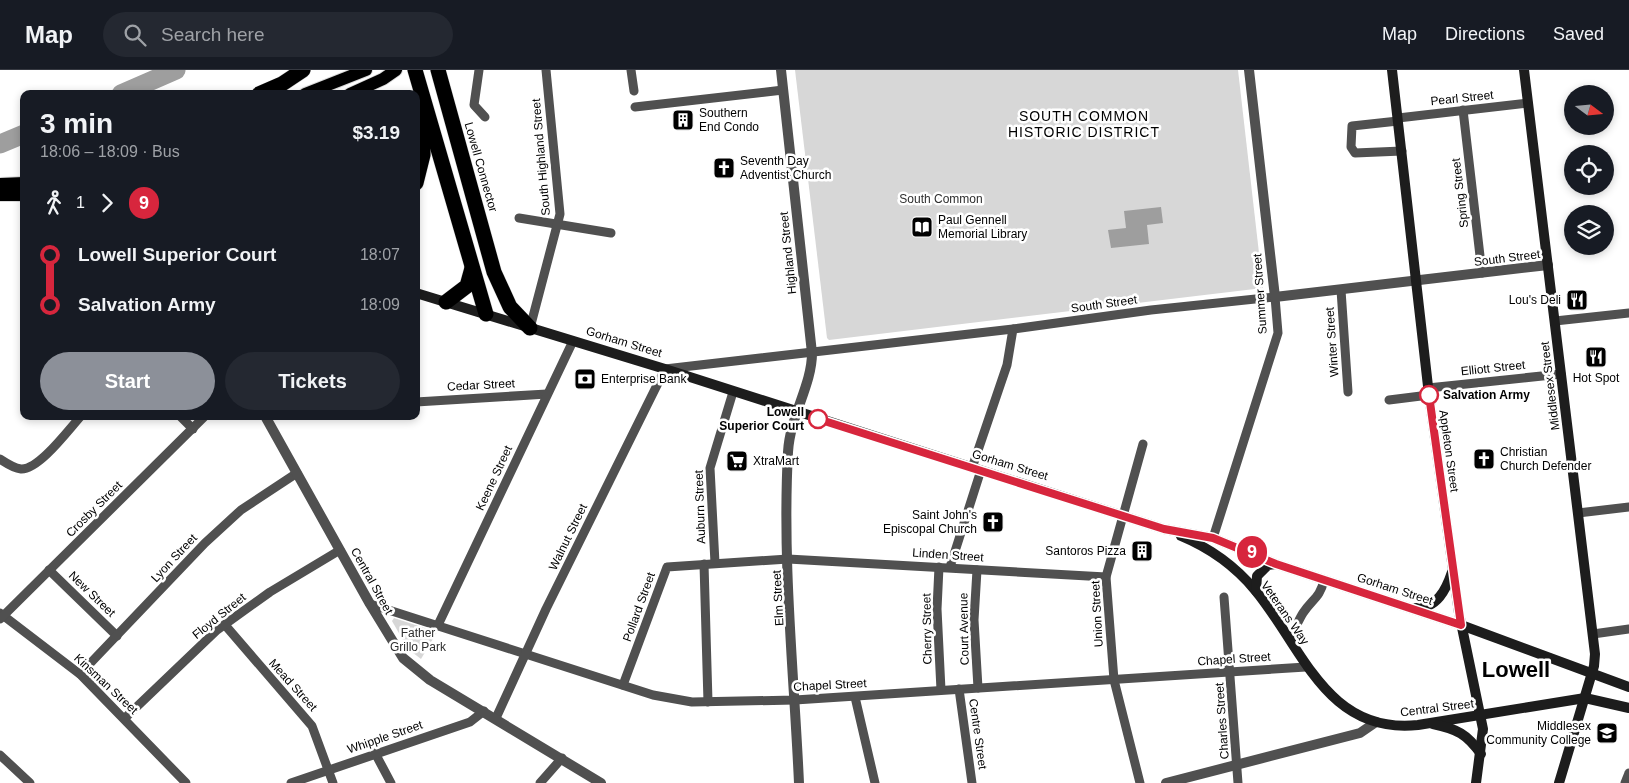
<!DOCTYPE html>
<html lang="en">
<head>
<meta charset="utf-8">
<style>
  :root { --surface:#171b24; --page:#242831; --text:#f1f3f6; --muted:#9ea1a6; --line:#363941; --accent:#8c9099 }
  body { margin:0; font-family:Arial,sans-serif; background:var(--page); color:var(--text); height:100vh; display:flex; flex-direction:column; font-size:19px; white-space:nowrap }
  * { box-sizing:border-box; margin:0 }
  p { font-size:16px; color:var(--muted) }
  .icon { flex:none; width:28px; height:28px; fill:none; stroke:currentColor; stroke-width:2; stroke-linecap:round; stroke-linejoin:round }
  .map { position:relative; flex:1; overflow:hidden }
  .drawer { position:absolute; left:20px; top:20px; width:400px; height:330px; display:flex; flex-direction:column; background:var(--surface); border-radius:10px; box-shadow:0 2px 8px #0003 }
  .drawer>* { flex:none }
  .badge { padding:0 10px; border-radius:16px; font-size:18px; line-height:32px }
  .needle { width:32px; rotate:106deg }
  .fabs { position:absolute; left:1564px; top:15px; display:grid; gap:10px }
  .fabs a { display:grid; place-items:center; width:50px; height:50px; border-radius:50%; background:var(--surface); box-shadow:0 2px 8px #0003; font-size:25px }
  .map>.badge { position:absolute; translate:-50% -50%; box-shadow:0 0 0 2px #fff }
  .legs { display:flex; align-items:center; gap:8px; height:55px; padding:0 20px; font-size:16px }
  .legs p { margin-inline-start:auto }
  .head { display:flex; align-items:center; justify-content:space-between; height:85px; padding:0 20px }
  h1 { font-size:28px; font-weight:700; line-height:38px }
  .button { display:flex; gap:10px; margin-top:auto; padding:10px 20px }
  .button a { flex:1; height:58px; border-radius:30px; background:var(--accent); color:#fff; font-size:20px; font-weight:700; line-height:58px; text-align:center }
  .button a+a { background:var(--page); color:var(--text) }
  ul { padding:0 20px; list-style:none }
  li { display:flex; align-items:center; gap:18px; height:50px; font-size:19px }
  li i { display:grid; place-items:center; width:8px; height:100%; margin:0 6px; background:currentColor }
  li i::after { content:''; width:12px; height:12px; margin:-6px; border:4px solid; border-radius:50%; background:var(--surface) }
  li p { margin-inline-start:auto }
  li:first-child i { background:linear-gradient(#0000 50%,currentColor 0) }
  li:last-child i { background:linear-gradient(currentColor 50%,#0000 0) }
  header { display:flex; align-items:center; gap:30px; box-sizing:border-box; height:70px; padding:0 25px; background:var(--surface); border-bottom:1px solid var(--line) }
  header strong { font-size:24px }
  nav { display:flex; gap:28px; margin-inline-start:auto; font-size:18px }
  .search { width:350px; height:45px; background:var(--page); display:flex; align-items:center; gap:12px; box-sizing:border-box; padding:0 18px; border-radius:28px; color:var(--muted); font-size:19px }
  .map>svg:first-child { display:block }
  .green { fill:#d7d7d7 }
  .water { fill:#9e9e9e }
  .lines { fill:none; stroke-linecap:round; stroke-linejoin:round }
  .river { stroke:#9e9e9e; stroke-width:19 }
  .primary-casing { stroke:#dbdbdb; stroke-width:14 }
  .motorway-casing { stroke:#dbdbdb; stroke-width:16 }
  .minor { stroke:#505050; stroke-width:9 }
  .tertiary { stroke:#505050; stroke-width:10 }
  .secondary { stroke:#1d1d1d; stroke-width:10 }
  .primary { stroke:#000; stroke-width:12 }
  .motorway { stroke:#000; stroke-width:15 }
  .line-1-casing { stroke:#fff; stroke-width:11 }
  .line-1 { stroke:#d7263d; stroke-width:8 }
  .stop-1-dot { fill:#fff; stroke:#d7263d; stroke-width:2.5 }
  .labels { text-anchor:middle; stroke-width:5; stroke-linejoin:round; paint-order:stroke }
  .street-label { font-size:12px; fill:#000; stroke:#fff }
  .poi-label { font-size:12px; fill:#000; stroke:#fff; text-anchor:start }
  .park-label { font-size:12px; fill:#2e2e2e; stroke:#fff }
  .stop-label { font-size:12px; font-weight:bold; fill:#000; stroke:#fff; text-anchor:start }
  .neighbourhood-label { font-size:14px; letter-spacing:1px; fill:#000; stroke:#fff }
  .town-label { font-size:22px; font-weight:bold; fill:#000; stroke:#fff }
</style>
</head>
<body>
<header>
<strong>Map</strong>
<div class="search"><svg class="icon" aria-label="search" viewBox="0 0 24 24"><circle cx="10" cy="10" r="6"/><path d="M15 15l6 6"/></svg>Search here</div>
<nav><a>Map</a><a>Directions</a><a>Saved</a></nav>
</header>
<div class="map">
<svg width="1629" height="713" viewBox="0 0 1629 713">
  <rect width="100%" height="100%" fill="#fff"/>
  <!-- green -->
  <g class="green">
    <polygon points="795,0 1238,0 1263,218 829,270 827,268"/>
    <polygon points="394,548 437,562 421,589 408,579 392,551"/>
  </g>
  <!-- water -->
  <polygon class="water" points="1161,137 1163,153 1147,155 1149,174 1111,178 1108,160 1126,158 1124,141"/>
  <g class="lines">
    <!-- river -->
    <g class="river">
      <polyline points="121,24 176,0"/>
      <polyline points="0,74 24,64"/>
    </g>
    <!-- primary casing -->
    <g class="primary-casing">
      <g id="primary">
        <polyline points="305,24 366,0"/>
        <polyline points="350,24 383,9 396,0"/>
        <polyline points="0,114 24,113"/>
        <polyline points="0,125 24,125"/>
      </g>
    </g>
    <!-- motorway casing -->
    <g class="motorway-casing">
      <g id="motorway">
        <polyline points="415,0 486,244"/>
        <polyline points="438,0 494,202 510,237 530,258"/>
        <polyline points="259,24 282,14 303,0"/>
        <polyline points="416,113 423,85 423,47"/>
        <polyline points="446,232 467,216 472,198"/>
      </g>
    </g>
    <!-- minor -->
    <g class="minor">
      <polyline points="479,0 474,35 485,47"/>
      <polyline points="631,0 634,21"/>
      <polyline points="635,37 783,20"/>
      <polyline points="1463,40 1482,203"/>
      <polyline points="1398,48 1528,33"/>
      <polyline points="1398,51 1352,56 1351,77 1355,83 1402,81"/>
      <polyline points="519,148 611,163"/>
      <polyline points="1341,220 1348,322"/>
      <polyline points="1555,251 1629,243"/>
      <polyline points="530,258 560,144 546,0"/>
      <polyline points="1428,318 1561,304"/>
      <polyline points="1389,330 1429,325"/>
      <polyline points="416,332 547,324"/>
      <polyline points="180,346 193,359"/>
      <path d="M0,389C6,393 13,398 21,399C39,400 69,359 81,346"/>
      <polyline points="972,398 1007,295 1013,259"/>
      <polyline points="1578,443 1629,437"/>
      <polyline points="715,493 710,398 733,322"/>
      <polyline points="704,494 708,632"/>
      <polyline points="939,497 937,539 941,620"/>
      <polyline points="950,497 981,400"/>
      <polyline points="49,500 117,566"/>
      <polyline points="977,500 974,550 978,618"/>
      <polyline points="1224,527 1238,713"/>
      <polyline points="370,534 653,625 692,632 795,630 1306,597"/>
      <polyline points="0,543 81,605 186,713"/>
      <polyline points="0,549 205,346"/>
      <polyline points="225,555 312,656 333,713"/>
      <polyline points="438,555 573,271"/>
      <polyline points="1593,564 1629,559"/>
      <path d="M1289,568C1295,560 1298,551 1303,543C1312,529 1320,528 1324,510"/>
      <polyline points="80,604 205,473 241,440 297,403"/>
      <polyline points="623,615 667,497 788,489 1106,507"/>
      <polyline points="959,619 972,713"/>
      <polyline points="855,627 875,713"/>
      <polyline points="125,648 217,560 270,522 340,480"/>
      <polyline points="496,648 546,539 665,299 1013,259 1151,240 1275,227 1278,263 1213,468"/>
      <polyline points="375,683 391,713"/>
      <polyline points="0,685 30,713"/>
      <polyline points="291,713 470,652 484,641"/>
      <polyline points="540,713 562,688"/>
      <polyline points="1140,713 1114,610 1106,507 1143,374"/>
      <polyline points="1625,713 1629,703"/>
    </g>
    <!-- tertiary -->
    <g class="tertiary">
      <path d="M781,0L812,283C812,315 790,346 788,382C782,492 794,603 799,713"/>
      <polyline points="1249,0 1275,227 1548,195"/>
      <polyline points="265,346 370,534 403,588 430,610 601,713"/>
      <polyline points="1166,713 1360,663 1376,652"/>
    </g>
    <!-- secondary -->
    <g class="secondary">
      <polyline points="1392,0 1429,325 1459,543 1483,659 1476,713"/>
      <polyline points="1524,0 1595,584 1594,596 1559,713"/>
      <polyline points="416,223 665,299 1164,459 1213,468 1276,494 1461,555 1629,617"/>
      <path d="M1181,466C1210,478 1235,496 1255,520C1302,576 1326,665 1418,655L1585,628L1629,638"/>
      <polyline points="1256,521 1257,506 1268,495 1276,494"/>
      <path d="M1416,538C1437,538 1446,520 1452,502"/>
      <path d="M1433,654C1457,659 1467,664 1481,684"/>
    </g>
    <!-- primary -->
    <use href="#primary" class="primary"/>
    <!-- motorway -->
    <use href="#motorway" class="motorway"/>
  </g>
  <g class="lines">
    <!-- line-1 casing -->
    <g class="line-1-casing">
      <polyline id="line-1" points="818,349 1164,459 1213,468 1276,494 1461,555 1429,325"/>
    </g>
    <!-- line-1 -->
    <use href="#line-1" class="line-1"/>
  </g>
  <!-- icons -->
  <defs>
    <g id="building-square" transform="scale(1.125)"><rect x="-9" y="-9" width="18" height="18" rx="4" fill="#000" stroke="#fff"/><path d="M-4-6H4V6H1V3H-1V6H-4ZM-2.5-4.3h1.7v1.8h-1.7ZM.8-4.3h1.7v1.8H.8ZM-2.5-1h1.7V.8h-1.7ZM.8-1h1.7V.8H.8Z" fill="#fff"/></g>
    <g id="church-square" transform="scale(1.125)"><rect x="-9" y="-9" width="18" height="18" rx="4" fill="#000" stroke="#fff"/><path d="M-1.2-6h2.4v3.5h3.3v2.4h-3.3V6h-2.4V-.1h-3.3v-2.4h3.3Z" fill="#fff"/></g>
    <g id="library-square" transform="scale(1.125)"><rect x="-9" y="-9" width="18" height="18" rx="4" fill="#000" stroke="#fff"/><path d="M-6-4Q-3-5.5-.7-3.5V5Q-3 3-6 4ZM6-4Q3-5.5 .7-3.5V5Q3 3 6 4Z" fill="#fff"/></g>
    <g id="restaurant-square" transform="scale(1.125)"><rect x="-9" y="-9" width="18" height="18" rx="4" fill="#000" stroke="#fff"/><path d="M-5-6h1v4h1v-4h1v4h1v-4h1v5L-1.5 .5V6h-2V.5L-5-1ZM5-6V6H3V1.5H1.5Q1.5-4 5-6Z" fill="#fff"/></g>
    <g id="bank-square" transform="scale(1.125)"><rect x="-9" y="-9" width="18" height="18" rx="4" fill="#000" stroke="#fff"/><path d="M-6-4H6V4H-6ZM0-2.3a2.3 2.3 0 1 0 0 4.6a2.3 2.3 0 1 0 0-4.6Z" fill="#fff"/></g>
    <g id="supermarket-square" transform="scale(1.125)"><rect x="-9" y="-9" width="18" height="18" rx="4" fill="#000" stroke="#fff"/><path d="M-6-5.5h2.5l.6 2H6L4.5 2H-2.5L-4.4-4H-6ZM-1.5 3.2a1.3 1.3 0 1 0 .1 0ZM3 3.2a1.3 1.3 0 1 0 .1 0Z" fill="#fff"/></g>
    <g id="university-square" transform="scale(1.125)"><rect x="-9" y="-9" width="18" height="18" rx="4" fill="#000" stroke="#fff"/><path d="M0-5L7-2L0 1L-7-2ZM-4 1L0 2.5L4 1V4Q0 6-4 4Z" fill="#fff"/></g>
  </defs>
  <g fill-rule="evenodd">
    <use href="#building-square" x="683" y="50"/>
    <use href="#church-square" x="724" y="98"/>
    <use href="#library-square" x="922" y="157"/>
    <use href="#restaurant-square" x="1577" y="230"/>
    <use href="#restaurant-square" x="1596" y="287"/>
    <use href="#bank-square" x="585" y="309"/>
    <use href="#church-square" x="1484" y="389"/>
    <use href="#supermarket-square" x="737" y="391"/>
    <use href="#church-square" x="993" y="452"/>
    <use href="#building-square" x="1142" y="481"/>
    <use href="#university-square" x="1607" y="663"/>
  </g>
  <!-- markers -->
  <g class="stop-1-dot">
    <circle cx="1429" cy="325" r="9"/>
    <circle cx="818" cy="349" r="9"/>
  </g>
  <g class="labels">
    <!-- street labels -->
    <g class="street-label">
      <text transform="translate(1462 28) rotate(-6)" y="4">Pearl Street</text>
      <text transform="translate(541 87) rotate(-95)" y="4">South Highland Street</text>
      <text transform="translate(481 97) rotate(74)" y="4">Lowell Connector</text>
      <text transform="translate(1460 123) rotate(-97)" y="4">Spring Street</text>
      <text transform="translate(788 183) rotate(-96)" y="4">Highland Street</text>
      <text transform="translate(1507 188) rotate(-7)" y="4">South Street</text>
      <text transform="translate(1260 224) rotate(-94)" y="4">Summer Street</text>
      <text transform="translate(1104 234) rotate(-8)" y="4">South Street</text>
      <text transform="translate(624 272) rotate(17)" y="4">Gorham Street</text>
      <text transform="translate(1332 272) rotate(-94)" y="4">Winter Street</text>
      <text transform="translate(1493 298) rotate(-6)" y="4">Elliott Street</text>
      <text transform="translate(481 315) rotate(-3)" y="4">Cedar Street</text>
      <text transform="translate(1550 316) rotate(-97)" y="4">Middlesex Street</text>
      <text transform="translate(1449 381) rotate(82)" y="4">Appleton Street</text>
      <text transform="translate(1010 395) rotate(17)" y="4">Gorham Street</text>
      <text transform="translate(494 408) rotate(-65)" y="4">Keene Street</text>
      <text transform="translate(700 437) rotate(-92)" y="4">Auburn Street</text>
      <text transform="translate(94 439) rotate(-45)" y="4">Crosby Street</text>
      <text transform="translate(568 467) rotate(-64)" y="4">Walnut Street</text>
      <text transform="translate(948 485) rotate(4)" y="4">Linden Street</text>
      <text transform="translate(174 488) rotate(-47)" y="4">Lyon Street</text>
      <text transform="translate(372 511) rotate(61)" y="4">Central Street</text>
      <text transform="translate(1395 519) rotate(18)" y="4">Gorham Street</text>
      <text transform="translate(92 524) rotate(44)" y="4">New Street</text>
      <text transform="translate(778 528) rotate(-93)" y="4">Elm Street</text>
      <text transform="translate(639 537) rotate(-70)" y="4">Pollard Street</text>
      <text transform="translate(1285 543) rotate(55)" y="4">Veterans Way</text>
      <text transform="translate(1097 544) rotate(-93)" y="4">Union Street</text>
      <text transform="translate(219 546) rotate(-39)" y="4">Floyd Street</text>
      <text transform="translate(927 559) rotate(-91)" y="4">Cherry Street</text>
      <text transform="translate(964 559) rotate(-91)" y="4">Court Avenue</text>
      <text transform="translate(1234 589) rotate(-4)" y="4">Chapel Street</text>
      <text transform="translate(106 614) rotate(43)" y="4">Kinsman Street</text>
      <text transform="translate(293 615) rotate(48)" y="4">Mead Street</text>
      <text transform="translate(830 615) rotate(-3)" y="4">Chapel Street</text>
      <text transform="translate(1437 638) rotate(-7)" y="4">Central Street</text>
      <text transform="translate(1222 651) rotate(-94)" y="4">Charles Street</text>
      <text transform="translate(978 664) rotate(82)" y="4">Centre Street</text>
      <text transform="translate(385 667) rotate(-19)" y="4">Whipple Street</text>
    </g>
    <!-- poi labels -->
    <g class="poi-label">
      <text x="699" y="47">Southern<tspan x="699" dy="14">End Condo</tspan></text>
      <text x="740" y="95">Seventh Day<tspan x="740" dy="14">Adventist Church</tspan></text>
      <text x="938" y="154">Paul Gennell<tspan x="938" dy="14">Memorial Library</tspan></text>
      <text x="1561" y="234" text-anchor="end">Lou's Deli</text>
      <text x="1596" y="312" text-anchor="middle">Hot Spot</text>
      <text x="601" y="313">Enterprise Bank</text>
      <text x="1500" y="386">Christian<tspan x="1500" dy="14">Church Defender</tspan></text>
      <text x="753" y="395">XtraMart</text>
      <text x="977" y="449" text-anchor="end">Saint John's<tspan x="977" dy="14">Episcopal Church</tspan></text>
      <text x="1126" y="485" text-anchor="end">Santoros Pizza</text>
      <text x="1591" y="660" text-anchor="end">Middlesex<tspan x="1591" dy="14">Community College</tspan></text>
    </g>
    <!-- park labels -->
    <g class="park-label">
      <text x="941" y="133">South Common</text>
      <text x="418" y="567">Father<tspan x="418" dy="14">Grillo Park</tspan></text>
    </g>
    <!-- stop labels -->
    <g class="stop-label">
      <text x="1443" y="329">Salvation Army</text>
      <text x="804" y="346" text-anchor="end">Lowell<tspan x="804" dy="14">Superior Court</tspan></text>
    </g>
    <!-- neighbourhood labels -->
    <g class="neighbourhood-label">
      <text x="1084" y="51">SOUTH COMMON<tspan x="1084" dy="16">HISTORIC DISTRICT</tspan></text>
    </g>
    <!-- town labels -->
    <g class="town-label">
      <text x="1516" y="607">Lowell</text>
    </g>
  </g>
</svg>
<div class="fabs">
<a><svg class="needle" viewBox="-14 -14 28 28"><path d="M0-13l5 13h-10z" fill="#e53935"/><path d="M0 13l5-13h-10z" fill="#9ea1a6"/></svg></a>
<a><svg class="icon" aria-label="locate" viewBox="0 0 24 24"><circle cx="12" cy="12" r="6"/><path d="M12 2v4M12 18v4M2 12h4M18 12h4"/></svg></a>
<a><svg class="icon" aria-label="layers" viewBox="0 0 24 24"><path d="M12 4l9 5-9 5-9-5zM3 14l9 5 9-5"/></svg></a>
</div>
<b class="badge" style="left:1252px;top:482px;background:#d7263d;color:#fff">9</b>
<section class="drawer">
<div class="head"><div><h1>3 min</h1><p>18:06 – 18:09 · Bus</p></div><b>$3.19</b></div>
<div class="legs"><svg class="icon" aria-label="walk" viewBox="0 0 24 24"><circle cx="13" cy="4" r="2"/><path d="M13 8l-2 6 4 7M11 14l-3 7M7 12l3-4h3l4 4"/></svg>1<svg class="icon" aria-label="forward" viewBox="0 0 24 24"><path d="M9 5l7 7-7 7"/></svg><b class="badge" style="background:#d7263d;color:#fff">9</b></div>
<ul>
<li><i style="color:#d7263d"></i><b>Lowell Superior Court</b><p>18:07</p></li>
<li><i style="color:#d7263d"></i><b>Salvation Army</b><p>18:09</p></li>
</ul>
<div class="button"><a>Start</a><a>Tickets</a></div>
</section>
</div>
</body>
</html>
